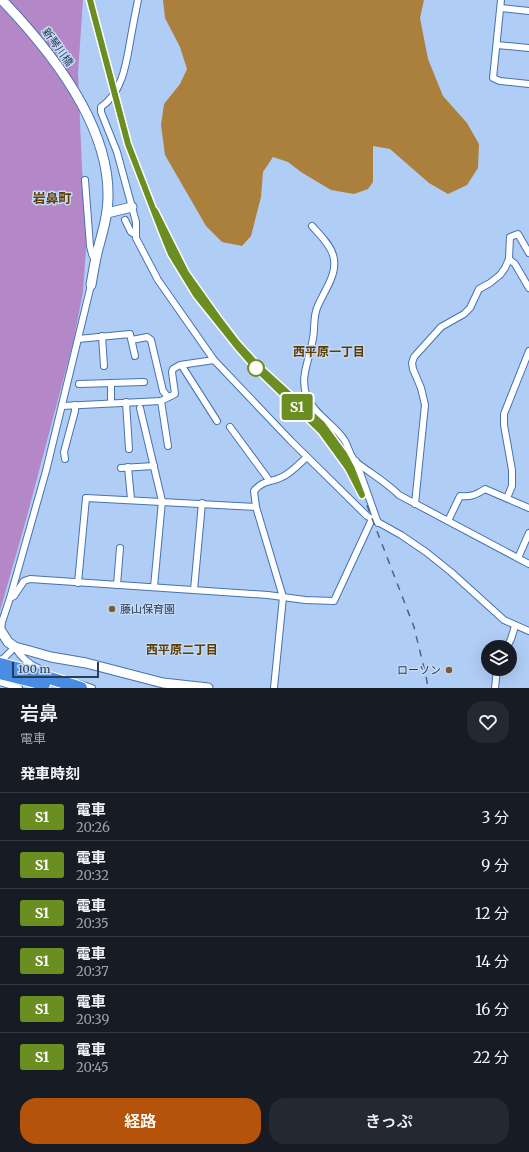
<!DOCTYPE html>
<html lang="ja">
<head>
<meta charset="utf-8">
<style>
  :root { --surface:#171b24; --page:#242831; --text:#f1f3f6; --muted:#9ea1a6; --line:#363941; --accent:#b45309 }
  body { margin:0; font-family:Merriweather,"Noto Sans JP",serif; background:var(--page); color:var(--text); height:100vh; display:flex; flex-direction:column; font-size:15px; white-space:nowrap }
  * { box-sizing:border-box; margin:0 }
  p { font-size:13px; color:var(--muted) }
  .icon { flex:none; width:22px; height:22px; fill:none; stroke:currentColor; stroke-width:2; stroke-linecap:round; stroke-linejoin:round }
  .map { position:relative; height:688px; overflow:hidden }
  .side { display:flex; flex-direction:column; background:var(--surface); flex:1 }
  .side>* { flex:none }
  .badge { padding:0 8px; border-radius:3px; font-size:14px; line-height:26px }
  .tools { position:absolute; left:481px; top:640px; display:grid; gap:8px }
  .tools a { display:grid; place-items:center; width:36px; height:36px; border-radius:50%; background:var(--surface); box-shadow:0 4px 16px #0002; font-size:20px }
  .scale { position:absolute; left:12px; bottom:10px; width:87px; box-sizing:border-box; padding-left:4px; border:2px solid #283c57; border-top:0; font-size:11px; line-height:14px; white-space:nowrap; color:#283c57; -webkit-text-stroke:3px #c5d9f4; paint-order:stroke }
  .map>.badge { position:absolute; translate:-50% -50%; box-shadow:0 0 0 2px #fff }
  h2 { padding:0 20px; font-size:15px; line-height:36px }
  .round { display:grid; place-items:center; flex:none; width:42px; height:42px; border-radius:16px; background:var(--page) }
  .headline { display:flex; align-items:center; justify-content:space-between; height:68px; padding:0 20px }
  h1 { font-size:19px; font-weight:600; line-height:30px }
  .cta { display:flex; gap:8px; margin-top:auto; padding:8px 20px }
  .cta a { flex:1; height:46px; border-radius:16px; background:var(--accent); color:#fff; font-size:16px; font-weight:600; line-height:46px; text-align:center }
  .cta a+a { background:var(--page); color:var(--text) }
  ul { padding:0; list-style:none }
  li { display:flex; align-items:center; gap:12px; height:48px; padding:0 20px; border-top:1px solid var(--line) }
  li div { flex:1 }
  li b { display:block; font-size:15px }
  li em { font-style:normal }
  li .badge { min-width:44px; font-weight:700; text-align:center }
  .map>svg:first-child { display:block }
  .forest { fill:#ab803d }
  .water { fill:#b488c6 }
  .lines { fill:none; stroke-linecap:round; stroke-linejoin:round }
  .street-casing { stroke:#4573b0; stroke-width:8 }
  .secondary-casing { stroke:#4573b0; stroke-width:11 }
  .highway-casing { stroke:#fff; stroke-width:14 }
  .street { stroke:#fff; stroke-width:6 }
  .secondary { stroke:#fff; stroke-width:9 }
  .highway { stroke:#488ce4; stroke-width:12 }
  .rail { stroke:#4d6482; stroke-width:1.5; stroke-dasharray:7 7; stroke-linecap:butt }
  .line-casing { stroke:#fff; stroke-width:9 }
  .line { stroke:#6b8e23; stroke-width:6 }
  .stop-dot { fill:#fff; stroke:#6b8e23; stroke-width:2 }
  .poi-dot { fill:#785b2f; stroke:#c5d9f4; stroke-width:1.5 }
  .labels { text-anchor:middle; stroke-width:3; stroke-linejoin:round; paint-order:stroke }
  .street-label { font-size:11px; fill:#283c57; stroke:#c5d9f4 }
  .poi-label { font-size:11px; fill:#283c57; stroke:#c5d9f4; text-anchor:start }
  .neighbourhood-label { font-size:12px; font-weight:bold; fill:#5d3d03; stroke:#c5d9f4 }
  .quarter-label { font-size:13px; font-weight:bold; fill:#5d3d03; stroke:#c5d9f4 }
</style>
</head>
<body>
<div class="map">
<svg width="529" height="688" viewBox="0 0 529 688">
  <rect width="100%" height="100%" fill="#afcdf5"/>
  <!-- forest -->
  <polygon class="forest" points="163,0 424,0 420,18 428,59 443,96 467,123 479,144 478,168 467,185 448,194 429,183 390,149 373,146 373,182 368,189 354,194 331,190 301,172 288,162 273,157 263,172 261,197 251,236 242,246 222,242 206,226 165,155 161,125 164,104 180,84 187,69 180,47 165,18"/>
  <!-- water -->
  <polygon class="water" points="0,0 83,0 78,73 82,169 87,235 83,292 73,343 26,520 0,611"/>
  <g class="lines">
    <!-- street casing -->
    <g class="street-casing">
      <g id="street">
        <path d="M138,0C136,10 134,20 132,31C127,56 125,91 101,107V112L117,152L136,222V238L158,280L214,360L291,441L367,516L401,535L426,552L451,572L504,620L529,631"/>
        <polyline points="501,0 493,78 500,81 529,84"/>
        <polyline points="501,8 529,11"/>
        <polyline points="497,45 529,48"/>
        <polyline points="85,180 90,246 92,254 95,261"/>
        <polyline points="125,220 131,232 136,235"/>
        <path d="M312,226C319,234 330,244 333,255C339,274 323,292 317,308C313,318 315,329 313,338C310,359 299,377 307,397C315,415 335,425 345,441C349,448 349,455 356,462C370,473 386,482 399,495L529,564"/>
        <polyline points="509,259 515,264 529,288"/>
        <polyline points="102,336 104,366"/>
        <polyline points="78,339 130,334 135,356"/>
        <polyline points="132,340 147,337 151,340 163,391 168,397"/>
        <polyline points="182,366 217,421"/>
        <polyline points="111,383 111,403"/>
        <polyline points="79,384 144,382"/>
        <polyline points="161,401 168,446"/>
        <polyline points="126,402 129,449"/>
        <polyline points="62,406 161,401 175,394 172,372 173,369 180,365 214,360"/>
        <polyline points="140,408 162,501 154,587"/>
        <polyline points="230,427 269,480"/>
        <polyline points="65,459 64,452 75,411 75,405"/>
        <polyline points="356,461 378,523"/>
        <polyline points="128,467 131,499"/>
        <polyline points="121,468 154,466"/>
        <polyline points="507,498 512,486 512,470 504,425 504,414 529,351"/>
        <polyline points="415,504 425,405 421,388 413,369 412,363 414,357 441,327 464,314 470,308 479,289 490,283 500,275 505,268 509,259 510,237 518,234 529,253"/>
        <path d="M448,521L460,496C471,497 476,495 485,489L529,508"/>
        <polyline points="518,558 529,533"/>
        <polyline points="78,583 86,498 256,507"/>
        <polyline points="117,585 120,548"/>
        <polyline points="194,590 202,503"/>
        <polyline points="10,598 14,596 24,581 30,579 268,595 305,600 334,601 372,519"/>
        <polyline points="1,631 2,622 10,598 46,471 91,285"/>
        <polyline points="507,647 511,639 515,626"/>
        <path d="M0,660L4,658L15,647C21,658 29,665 42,670"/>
        <polyline points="0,682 19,688"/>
        <polyline points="80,684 92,688"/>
        <path d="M274,688L283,597L256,507L254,491C264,479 271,483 282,477C290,474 300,463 307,457"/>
        <polyline points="495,688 497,669"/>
      </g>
    </g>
    <!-- secondary casing -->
    <g class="secondary-casing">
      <g id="secondary">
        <path d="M2,0C50,50 109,124 108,196C108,214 103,231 98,249C95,261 93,273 91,285"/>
        <polyline points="107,213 132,207"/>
        <polyline points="1,631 8,642 15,647 30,651 51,657 86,663 163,683 208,688"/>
      </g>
    </g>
    <!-- highway casing -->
    <g class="highway-casing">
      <g id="highway">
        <polyline points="0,664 28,671 81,688"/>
        <polyline points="0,673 44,684"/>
      </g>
    </g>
    <!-- street -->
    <use href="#street" class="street"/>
    <!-- secondary -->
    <use href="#secondary" class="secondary"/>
    <!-- highway -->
    <use href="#highway" class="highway"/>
    <!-- rail -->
    <polyline class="rail" points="90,0 128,144 150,201 175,253 186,273 237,343 271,378 303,405 322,424 344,454 358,482 414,627 426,676 428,688"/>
  </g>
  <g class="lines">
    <!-- line casing -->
    <g class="line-casing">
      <polyline id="line" points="90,0 128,144 162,232 171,254 196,295 236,345 256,368 321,431 348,468 362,495 352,469 344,454 322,424 258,366 237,343 218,318 186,273 155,211"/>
    </g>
    <!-- line -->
    <use href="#line" class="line"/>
  </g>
  <!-- markers -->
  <circle class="stop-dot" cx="256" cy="368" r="8"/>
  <g class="poi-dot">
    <circle cx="112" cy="609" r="4"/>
    <circle cx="449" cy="670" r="4"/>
  </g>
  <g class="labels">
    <!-- street labels -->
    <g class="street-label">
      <text transform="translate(58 47) rotate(54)" y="4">新琴川橋</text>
    </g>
    <!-- poi labels -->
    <g class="poi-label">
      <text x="120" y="613">藤山保育園</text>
      <text x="441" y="674" text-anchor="end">ローソン</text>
    </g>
    <!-- neighbourhood labels -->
    <g class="neighbourhood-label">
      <text x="329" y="356">西平原一丁目</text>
      <text x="182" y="654">西平原二丁目</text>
    </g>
    <!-- quarter labels -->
    <g class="quarter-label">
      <text x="52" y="203">岩鼻町</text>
    </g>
  </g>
</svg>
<div class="tools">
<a><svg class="icon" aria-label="layers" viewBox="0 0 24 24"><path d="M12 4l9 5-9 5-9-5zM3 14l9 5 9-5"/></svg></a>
</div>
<div class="scale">100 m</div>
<b class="badge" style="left:297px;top:407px;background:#6b8e23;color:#fff">S1</b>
</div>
<section class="side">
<div class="headline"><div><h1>岩鼻</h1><p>電車</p></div><a class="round"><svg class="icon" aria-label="heart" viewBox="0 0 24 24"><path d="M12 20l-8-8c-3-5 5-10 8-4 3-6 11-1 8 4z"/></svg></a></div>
<h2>発車時刻</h2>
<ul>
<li><span class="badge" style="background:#6b8e23;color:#fff">S1</span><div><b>電車</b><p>20:26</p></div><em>3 分</em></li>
<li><span class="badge" style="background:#6b8e23;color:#fff">S1</span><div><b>電車</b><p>20:32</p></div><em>9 分</em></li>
<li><span class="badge" style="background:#6b8e23;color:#fff">S1</span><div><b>電車</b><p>20:35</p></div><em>12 分</em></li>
<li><span class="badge" style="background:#6b8e23;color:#fff">S1</span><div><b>電車</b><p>20:37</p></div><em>14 分</em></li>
<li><span class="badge" style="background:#6b8e23;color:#fff">S1</span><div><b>電車</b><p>20:39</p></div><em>16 分</em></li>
<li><span class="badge" style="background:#6b8e23;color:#fff">S1</span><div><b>電車</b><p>20:45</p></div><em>22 分</em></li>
</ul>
<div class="cta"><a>経路</a><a>きっぷ</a></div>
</section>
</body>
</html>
